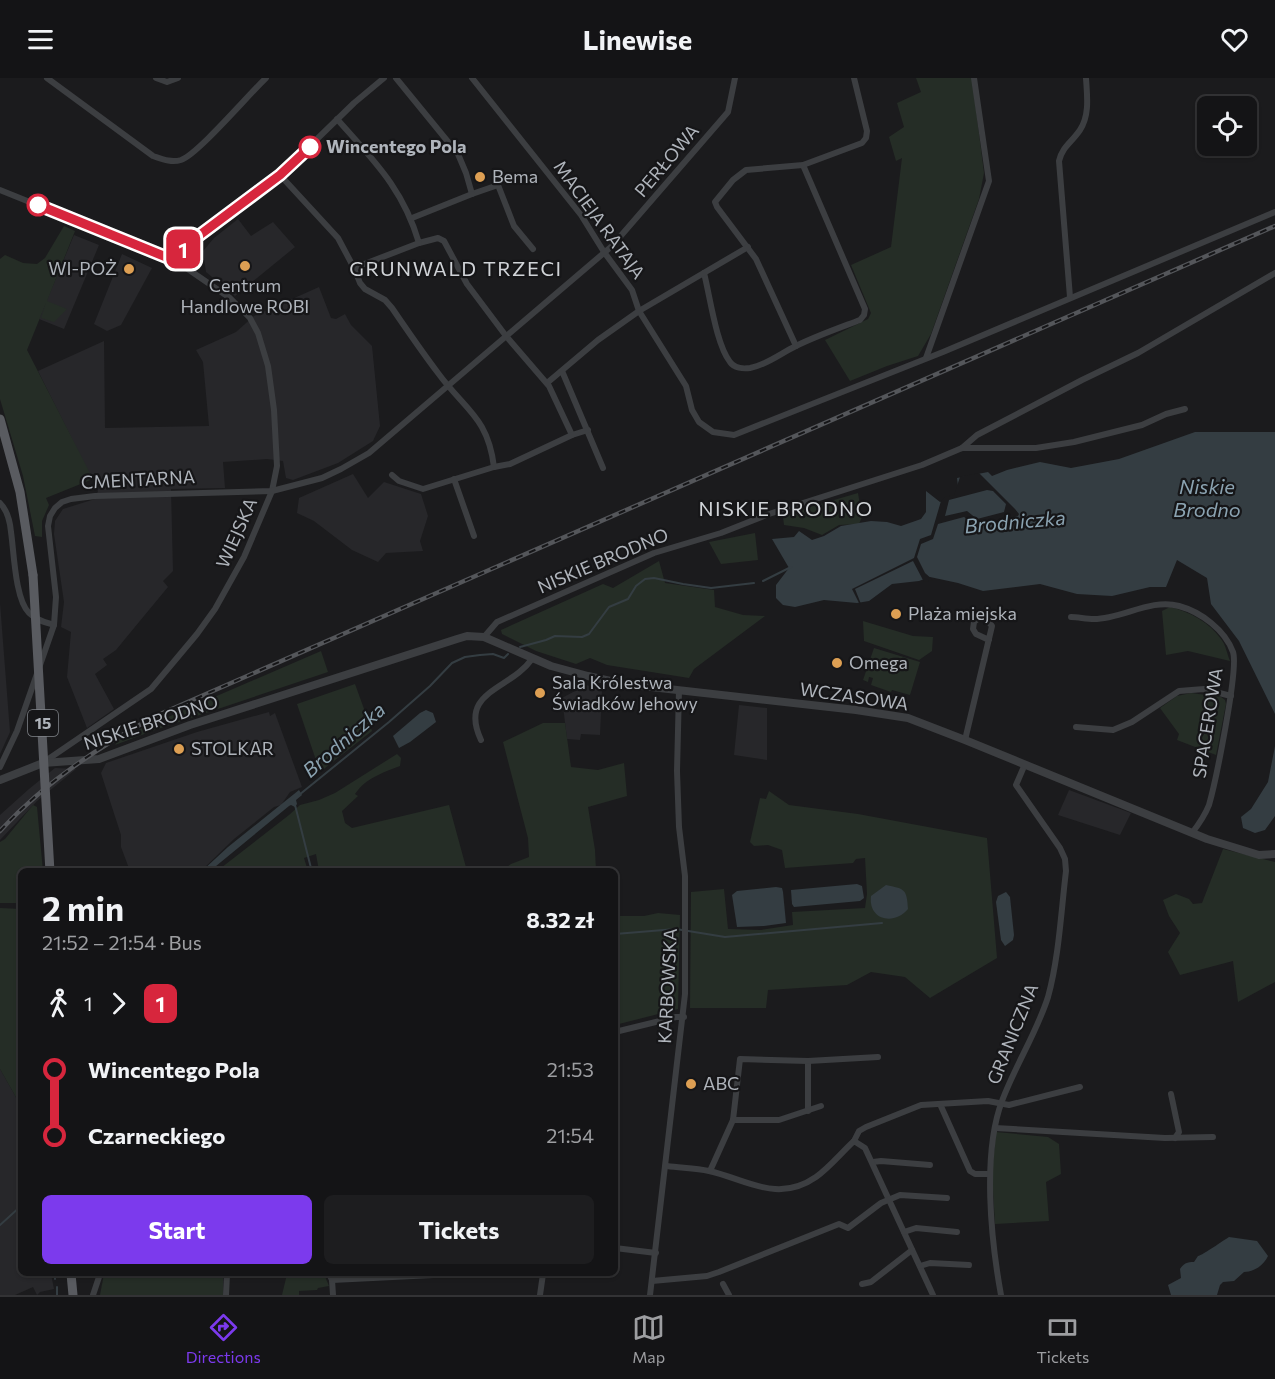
<!DOCTYPE html>
<html lang="en">
<head>
<meta charset="utf-8">
<style>
  :root { --surface:#141416; --page:#1d1d1f; --text:#f1f3f6; --muted:#9d9ea1; --line:#333335; --accent:#7c3aed }
  body { margin:0; font-family:Commissioner,sans-serif; background:var(--page); color:var(--text); height:100vh; display:flex; flex-direction:column; font-size:22px; white-space:nowrap }
  * { box-sizing:border-box; margin:0 }
  p { font-size:20px; color:var(--muted) }
  .icon { flex:none; width:33px; height:33px; fill:none; stroke:currentColor; stroke-width:2; stroke-linecap:round; stroke-linejoin:round }
  .map { position:relative; flex:1; overflow:hidden }
  .sheet { position:absolute; left:18px; top:790px; width:600px; height:408px; display:flex; flex-direction:column; background:var(--surface); border-radius:9px; box-shadow:0 2px 4px #0004,0 0 0 2px var(--line) }
  .sheet>* { flex:none }
  .badge { padding:0 12px; border-radius:9px; font-size:21px; line-height:39px }
  .tools { position:absolute; left:1197px; top:18px; display:grid; gap:12px }
  .tools a { display:grid; place-items:center; width:60px; height:60px; border-radius:9px; background:var(--surface); box-shadow:0 2px 4px #0004,0 0 0 2px var(--line); font-size:30px }
  .map>.badge { position:absolute; translate:-50% -50%; box-shadow:0 0 0 3px #fff }
  .legs { display:flex; align-items:center; gap:9px; height:66px; padding:0 24px; font-size:20px }
  .legs p { margin-inline-start:auto }
  .head { display:flex; align-items:center; justify-content:space-between; height:102px; padding:0 24px }
  h1 { font-size:33px; font-weight:700; line-height:45px }
  .action { display:flex; gap:12px; margin-top:auto; padding:12px 24px }
  .action a { flex:1; height:69px; border-radius:9px; background:var(--accent); color:#fff; font-size:24px; font-weight:700; line-height:69px; text-align:center }
  .action a+a { background:var(--page); color:var(--text) }
  ul { padding:0 24px; list-style:none }
  li { display:flex; align-items:center; gap:21px; height:66px; font-size:22px }
  li i { display:grid; place-items:center; width:9px; height:100%; margin:0 8px; background:currentColor }
  li i::after { content:''; width:15px; height:15px; margin:-8px; border:4px solid; border-radius:50%; background:var(--surface) }
  li p { margin-inline-start:auto }
  li:first-child i { background:linear-gradient(#0000 50%,currentColor 0) }
  li:last-child i { background:linear-gradient(currentColor 50%,#0000 0) }
  header { display:flex; justify-content:space-between; align-items:center; height:78px; padding:0 24px; background:var(--surface); font-size:27px; font-weight:700 }
  .menu { display:flex; justify-content:space-around; align-items:center; height:84px; border-top:2px solid var(--line); background:var(--surface); font-size:16px; color:var(--muted) }
  .menu a { display:grid; justify-items:center; gap:3px }
  .menu .current { color:var(--accent) }
  .map>svg:first-child { display:block }
  .built { fill:#27272a }
  .green { fill:#252d26 }
  .water { fill:#343d42 }
  .pier { fill:#1b1b1d; fill-rule:evenodd }
  .lines { fill:none; stroke-linecap:round; stroke-linejoin:round }
  .stream { stroke:#343d42; stroke-width:2 }
  .minor { stroke:#3c3e41; stroke-width:6 }
  .tertiary { stroke:#3c3e41; stroke-width:8 }
  .primary { stroke:#595b60; stroke-width:9 }
  .rail-casing { stroke:#54565a; stroke-width:4.5 }
  .rail { stroke:#161618; stroke-width:2; stroke-dasharray:7; stroke-linecap:butt }
  .primary-bridge { stroke:#595b60; stroke-width:9 }
  .line-1-casing { stroke:#fff; stroke-width:14 }
  .line-1 { stroke:#d7263d; stroke-width:9 }
  .stop-1-dot { fill:#fff; stroke:#d7263d; stroke-width:3 }
  .poi-dot { fill:#dd9f53; stroke:#161618; stroke-width:2 }
  .labels { text-anchor:middle; stroke-width:4.5; stroke-linejoin:round; paint-order:stroke }
  .shield { fill:#161618; stroke:#81858a; stroke-width:1.5 }
  .shield-label { font-size:16px; font-weight:bold; fill:#afb4bb }
  .stop-label { font-size:18px; font-weight:bold; fill:#afb4bb; stroke:#161618; text-anchor:start }
  .street-label { font-size:18px; fill:#afb4bb; stroke:#161618 }
  .poi-label { font-size:18px; fill:#afb4bb; stroke:#161618; text-anchor:start }
  .neighbourhood-label { font-size:20px; letter-spacing:1.5px; fill:#d0d3d7; stroke:#161618 }
  .water-label { font-size:20px; font-style:italic; fill:#8ba3b1; stroke:#161618 }
</style>
</head>
<body>
<header><svg class="icon" aria-label="menu" viewBox="0 0 24 24"><path d="M4 6h16M4 12h16M4 18h16"/></svg>Linewise<svg class="icon" aria-label="heart" viewBox="0 0 24 24"><path d="M12 20l-8-8c-3-5 5-10 8-4 3-6 11-1 8 4z"/></svg></header>
<div class="map">
<svg width="1275" height="1217" viewBox="0 0 1275 1217">
  <rect width="100%" height="100%" fill="#1b1b1d"/>
  <!-- built -->
  <g class="built">
    <polygon points="238,141 251,158 273,144 295,169 235,218 206,194 203,173 214,160"/>
    <polygon points="74,157 99,167 64,251 39,241"/>
    <polygon points="122,176 152,190 121,247 107,253 94,246"/>
    <polygon points="319,209 331,240 336,241 345,236 351,247 372,268 380,348 373,363 338,385 293,402 286,400 283,383 267,381 223,384 225,410 171,411 173,493 163,503 168,509 139,544 116,572 103,581 107,587 95,596 114,631 87,650 67,599 71,554 61,549 64,524 54,456 55,443 63,431 95,421 98,413 38,293 104,263 105,350 209,348 203,284 196,272 236,254 254,238"/>
    <polygon points="353,396 368,420 384,404 421,416 428,438 420,463 423,473 386,475 378,484 352,472 314,443 297,435 299,420"/>
    <polygon points="0,525 10,654 0,676"/>
    <polygon points="586,607 602,611 600,657 581,656 580,662 567,661 562,620"/>
    <polygon points="739,627 767,630 767,682 734,677"/>
    <polygon points="269,634 270,638 275,635 302,709 290,714 281,727 274,729 234,761 201,793 130,793 121,769 121,757 101,695 106,685 197,654"/>
    <polygon points="55,690 76,691 37,723 0,762 0,737 29,711"/>
    <polygon points="1069,712 1131,735 1120,757 1058,737"/>
    <polygon points="0,991 21,1028 21,1196 51,1196 54,1211 40,1214 37,1217 33,1209 15,1217 0,1217"/>
  </g>
  <!-- green -->
  <g class="green">
    <polygon points="916,0 972,0 984,95 979,121 931,256 918,278 887,288 850,303 825,262 868,241 871,235 851,187 891,169 902,80 896,83 889,59 904,49 897,25 921,14"/>
    <polygon points="64,148 75,153 47,223 67,231 54,244 41,240 46,225 27,272 93,401 46,420 49,427 42,443 42,459 35,458 23,398 0,321 0,181 5,177 23,185 37,186 45,180"/>
    <polygon points="858,415 862,439 859,446 839,447 822,457 804,450 784,447 783,439 803,431"/>
    <polygon points="755,455 758,482 721,486 709,464"/>
    <polygon points="659,483 665,505 714,512 715,529 743,537 765,538 694,591 689,600 607,587 590,580 576,586 536,573 502,556 501,552 603,506 613,510"/>
    <path d="M1170,529C1190,534 1209,544 1221,561C1226,567 1227,576 1230,583L1188,573L1166,577L1162,533Z"/>
    <polygon points="863,543 913,558 933,559 932,573 919,582 864,563"/>
    <polygon points="874,570 920,584 910,617 892,612 891,614 871,607 873,600 869,599 868,604 863,602"/>
    <polygon points="321,573 328,594 155,652 115,667 119,662 138,652"/>
    <polygon points="355,606 372,653 320,694 297,626"/>
    <polygon points="1191,615 1221,619 1225,622 1226,626 1216,677 1177,662 1179,656 1160,630 1177,618"/>
    <polygon points="543,645 565,645 571,689 598,692 624,685 627,718 588,729 595,772 596,793 501,793 511,786 529,779 528,760 503,664"/>
    <path d="M397,676L401,680L400,688C382,695 366,700 355,716L358,718L342,733L345,745L352,750L449,727L467,793H319L316,776L304,780L308,793H217L289,737L300,727L319,722L335,715Z"/>
    <polygon points="769,713 789,727 858,736 987,760 997,880 930,920 905,899 871,894 847,907 768,912 766,930 690,930 691,814 724,811 728,851 761,852 793,847 792,834 865,830 867,816 865,780 856,781 853,785 785,790 782,772 768,767 754,768 750,764 760,720 766,721"/>
    <polygon points="33,727 37,729 43,793 21,794 21,825 0,825 0,764 5,761"/>
    <polygon points="1223,771 1275,784 1275,904 1238,924 1233,883 1180,897 1168,874 1180,855 1169,838 1163,822 1176,816 1189,821 1193,826 1202,825"/>
    <polygon points="0,830 21,831 21,1028 0,991"/>
    <polygon points="658,835 680,837 678,931 615,947 615,838 644,838"/>
    <polygon points="996,1054 1048,1059 1059,1066 1061,1096 1046,1104 1049,1143 995,1146 992,1095"/>
    <polygon points="104,1196 223,1196 223,1217 100,1217"/>
    <polygon points="287,1196 324,1196 329,1208 318,1210 317,1212 299,1213 299,1217 282,1217"/>
  </g>
  <!-- water -->
  <g class="water">
    <polygon points="1195,354 1275,354 1275,636 1239,563 1211,526 1207,500 1177,482 1166,509 1150,509 1112,518 1077,516 1040,506 983,513 958,505 930,499 919,503 892,506 869,523 857,525 824,522 795,529 783,527 776,520 776,507 789,490 772,461 794,459 799,453 812,462 824,458 841,448 871,443 887,444 901,448 921,441 926,434 926,413 940,424 959,417 957,400 988,394 992,398 1007,392 1040,384 1071,390 1119,381"/>
    <polygon points="426,632 433,635 436,644 410,664 399,670 393,658 420,635"/>
    <polygon points="1275,668 1275,738 1265,752 1255,755 1243,750 1241,739 1251,731 1268,704"/>
    <polygon points="299,712 302,717 296,722 297,726 295,729 291,727 289,728 210,793 202,793 228,769"/>
    <polygon points="857,806 862,808 864,820 860,823 794,829 792,826 791,812"/>
    <path d="M886,807C904,811 907,810 908,831C894,848 868,842 871,818Z"/>
    <polygon points="776,809 782,810 783,814 786,845 764,848 737,849 732,817 737,813"/>
    <polygon points="1006,814 1010,819 1014,857 1013,862 1005,868 1001,862 996,824 998,818"/>
    <path d="M1229,1159L1257,1163L1268,1178C1264,1187 1254,1194 1244,1194L1234,1203L1223,1204L1220,1207L1217,1217H1171L1168,1207L1181,1200L1180,1191C1184,1185 1187,1184 1194,1184L1198,1178C1203,1177 1224,1162 1229,1159Z"/>
  </g>
  <!-- pier -->
  <path class="pier" d="M979,395L1015,431L1019,436L1018,438L978,448L964,439L938,446L933,461L921,466L917,479L925,495L933,502L924,504L913,483L855,511L861,526L860,527L852,511L914,480L920,461L931,457L941,423L945,419L954,417L960,399ZM987,412L993,413L1006,426L1004,434L977,441L967,433L945,438L949,422Z"/>
  <g class="lines">
    <!-- stream -->
    <g class="stream">
      <polyline points="763,503 791,489"/>
      <polyline points="520,569 546,562 555,558 582,559 589,556 609,529 628,521 636,508 645,501 654,500 683,506 711,510 754,505"/>
      <polyline points="299,717 389,644 430,608 452,585 465,579 480,577 493,576 504,580 508,576"/>
      <polyline points="295,727 312,794"/>
      <polyline points="615,856 676,851 725,859 882,845"/>
      <polyline points="0,1147 21,1128"/>
      <polyline points="55,1196 55,1201"/>
      <polyline points="57,1209 57,1217"/>
    </g>
    <!-- minor -->
    <g class="minor">
      <path d="M47,0L153,78C162,81 171,85 181,82C198,76 249,16 266,0"/>
      <polyline points="156,0 167,4 178,0"/>
      <polyline points="396,0 458,76 466,95 472,116 498,107 514,148 533,171"/>
      <polyline points="472,0 581,137 604,174 632,212 639,233 686,308 692,332 699,344 713,354 734,357 943,274 1275,134"/>
      <path d="M337,41C373,82 403,110 419,165L438,160L444,163L467,206L506,258L549,308L572,357"/>
      <path d="M280,97L338,160L354,190L360,205L365,211L385,222L392,230C407,252 422,274 438,295C465,332 488,339 494,389"/>
      <polyline points="0,112 176,183 230,220 250,240 258,255 268,288 274,332 277,388 272,413 244,479 215,531 197,556 151,611 44,684"/>
      <polyline points="412,140 472,116"/>
      <polyline points="176,183 185,168 280,97 354,25 384,0"/>
      <polyline points="354,190 419,165"/>
      <path d="M704,195C710,218 716,266 730,284C734,290 743,291 750,290C767,287 781,275 796,268C816,258 839,250 860,242L864,237L865,231L803,87"/>
      <path d="M1070,219L1059,83C1062,69 1072,64 1080,52C1090,37 1087,17 1086,0"/>
      <polyline points="796,268 756,181 717,129 715,124 733,102 746,92 803,87 862,65 866,60 867,53 854,0"/>
      <polyline points="926,280 989,103 974,0"/>
      <polyline points="562,293 603,390"/>
      <polyline points="547,305 598,262 639,233 748,169"/>
      <polyline points="962,370 977,357 1082,302 1138,275 1275,195"/>
      <polyline points="392,397 399,403 423,411 494,389 510,386 572,357 588,352"/>
      <polyline points="454,401 474,458"/>
      <path d="M0,425C8,433 10,443 11,454C14,474 15,521 29,535C36,542 45,544 54,547"/>
      <path d="M1071,539C1078,539 1086,541 1094,541C1122,541 1151,520 1179,528C1201,534 1225,552 1233,574C1239,591 1215,706 1209,727C1205,737 1199,746 1192,755"/>
      <polyline points="484,559 497,544 654,475 721,455 769,436 922,387 962,370 1036,370 1074,364 1142,347 1166,336 1185,331"/>
      <polyline points="1076,649 1113,652 1132,644 1179,613 1204,611 1231,618"/>
      <path d="M481,662C458,613 510,612 532,581"/>
      <polyline points="965,662 992,548 986,541 979,540 974,544 973,551 976,556 989,562"/>
      <polyline points="0,689 17,653 54,547 56,519 48,448 50,438 55,430 62,424 71,421 95,418 272,413 322,400 341,391 369,375 612,168 728,34 735,0"/>
      <polyline points="615,954 676,939 684,939"/>
      <polyline points="808,983 808,1033"/>
      <polyline points="1171,1016 1179,1054 1175,1060"/>
      <polyline points="940,1026 970,1093 975,1096 990,1096"/>
      <polyline points="733,1042 779,1042 821,1028"/>
      <polyline points="995,1050 1165,1060 1213,1059"/>
      <polyline points="854,1063 859,1053 866,1049 921,1027 988,1023 1009,1027 1080,1009"/>
      <polyline points="873,1084 881,1083 930,1087"/>
      <path d="M667,1088C681,1090 695,1090 709,1093C746,1101 777,1126 816,1099C830,1089 841,1075 854,1063L865,1070L933,1217"/>
      <polyline points="710,1093 733,1042 740,981 808,983 878,979"/>
      <polyline points="904,1154 916,1150 957,1154"/>
      <polyline points="615,1170 656,1175"/>
      <polyline points="920,1188 930,1185 969,1187"/>
      <polyline points="329,1196 332,1202 333,1217"/>
      <polyline points="350,1198 364,1196"/>
      <polyline points="332,1202 454,1196"/>
      <polyline points="652,1203 707,1198 719,1194 839,1146 848,1150 881,1125 900,1117 947,1120"/>
      <polyline points="723,1206 729,1217"/>
      <polyline points="862,1206 871,1204 912,1172"/>
      <polyline points="93,1217 100,1196"/>
      <polyline points="226,1217 227,1196"/>
      <polyline points="540,1217 543,1196"/>
      <polyline points="650,1217 685,916 685,798 679,749 677,693 679,612"/>
      <path d="M1001,1217C991,1162 982,1076 1002,1023C1015,988 1037,954 1048,919C1059,879 1061,834 1066,793L1065,781L1060,770L1016,707L1025,686"/>
    </g>
    <!-- tertiary -->
    <polyline class="tertiary" points="0,702 43,685 99,681 190,647 457,561 467,558 484,559 551,588 588,598 624,606 856,632 908,640 965,662 1207,761 1259,777 1275,776"/>
    <!-- primary -->
    <g class="primary">
      <polyline points="0,341 20,414 33,497"/>
      <polyline points="71,1196 73,1217"/>
    </g>
    <!-- rail casing -->
    <g class="rail-casing">
      <path id="rail" d="M0,753C45,704 99,668 158,637L1275,148"/>
    </g>
    <!-- rail -->
    <use href="#rail" class="rail"/>
    <!-- primary-bridge -->
    <polyline class="primary-bridge" points="33,497 50,794"/>
  </g>
  <g class="lines">
    <!-- line-1 casing -->
    <g class="line-1-casing">
      <polyline id="line-1" points="38,127 176,183 185,168 280,97 310,69"/>
    </g>
    <!-- line-1 -->
    <use href="#line-1" class="line-1"/>
  </g>
  <!-- markers -->
  <g class="stop-1-dot">
    <circle cx="310" cy="69" r="10"/>
    <circle cx="38" cy="127" r="10"/>
  </g>
  <g class="poi-dot">
    <circle cx="480" cy="99" r="6"/>
    <circle cx="245" cy="188" r="6"/>
    <circle cx="129" cy="191" r="6"/>
    <circle cx="896" cy="536" r="6"/>
    <circle cx="837" cy="585" r="6"/>
    <circle cx="540" cy="615" r="6"/>
    <circle cx="179" cy="671" r="6"/>
    <circle cx="691" cy="1006" r="6"/>
  </g>
  <g class="labels">
    <!-- shield labels -->
    <rect class="shield" x="28" y="632" width="30" height="26" rx="4.5"/>
    <g class="shield-label">
      <text x="43" y="651">15</text>
    </g>
    <!-- stop labels -->
    <g class="stop-label">
      <text x="326" y="75">Wincentego Pola</text>
    </g>
    <!-- street labels -->
    <g class="street-label">
      <text transform="translate(667 83) rotate(-50)" y="6">PERŁOWA</text>
      <text transform="translate(599 142) rotate(54)" y="6">MACIEJA RATAJA</text>
      <text transform="translate(138 402) rotate(-3)" y="6">CMENTARNA</text>
      <text transform="translate(237 455) rotate(-66)" y="6">WIEJSKA</text>
      <text transform="translate(603 483) rotate(-23)" y="6">NISKIE BRODNO</text>
      <text transform="translate(854 619) rotate(8)" y="6">WCZASOWA</text>
      <text transform="translate(151 645) rotate(-18)" y="6">NISKIE BRODNO</text>
      <text transform="translate(1208 645) rotate(-81)" y="6">SPACEROWA</text>
      <text transform="translate(668 908) rotate(-87)" y="6">KARBOWSKA</text>
      <text transform="translate(1013 956) rotate(-68)" y="6">GRANICZNA</text>
    </g>
    <!-- poi labels -->
    <g class="poi-label">
      <text x="492" y="105">Bema</text>
      <text x="117" y="197" text-anchor="end">WI-POŻ</text>
      <text x="245" y="214" text-anchor="middle">Centrum<tspan x="245" dy="21">Handlowe ROBI</tspan></text>
      <text x="908" y="542">Plaża miejska</text>
      <text x="849" y="591">Omega</text>
      <text x="552" y="611">Sala Królestwa<tspan x="552" dy="21">Świadków Jehowy</tspan></text>
      <text x="191" y="677">STOLKAR</text>
      <text x="703" y="1012">ABC</text>
    </g>
    <!-- neighbourhood labels -->
    <g class="neighbourhood-label">
      <text x="456" y="198">GRUNWALD TRZECI</text>
      <text x="786" y="438">NISKIE BRODNO</text>
    </g>
    <!-- water labels -->
    <g class="water-label">
      <text x="1207" y="416">Niskie<tspan x="1207" dy="23">Brodno</tspan></text>
      <text transform="translate(1015 444) rotate(-5)" y="7">Brodniczka</text>
      <text transform="translate(344 662) rotate(-41)" y="7">Brodniczka</text>
    </g>
  </g>
</svg>
<div class="tools">
<a><svg class="icon" aria-label="locate" viewBox="0 0 24 24"><circle cx="12" cy="12" r="6"/><path d="M12 2v4M12 18v4M2 12h4M18 12h4"/></svg></a>
</div>
<b class="badge" style="left:183px;top:171px;background:#d7263d;color:#fff">1</b>
<section class="sheet">
<div class="head"><div><h1>2 min</h1><p>21:52 – 21:54 · Bus</p></div><b>8.32 zł</b></div>
<div class="legs"><svg class="icon" aria-label="walk" viewBox="0 0 24 24"><circle cx="13" cy="4" r="2"/><path d="M13 8l-2 6 4 7M11 14l-3 7M7 12l3-4h3l4 4"/></svg>1<svg class="icon" aria-label="forward" viewBox="0 0 24 24"><path d="M9 5l7 7-7 7"/></svg><b class="badge" style="background:#d7263d;color:#fff">1</b></div>
<ul>
<li><i style="color:#d7263d"></i><b>Wincentego Pola</b><p>21:53</p></li>
<li><i style="color:#d7263d"></i><b>Czarneckiego</b><p>21:54</p></li>
</ul>
<div class="action"><a>Start</a><a>Tickets</a></div>
</section>
</div>
<nav class="menu">
<a class="current"><svg class="icon" aria-label="directions" viewBox="0 0 24 24"><path d="M12 3l9 9-9 9-9-9zM9 14v-3h6M13 9l2 2-2 2"/></svg>Directions</a>
<a><svg class="icon" aria-label="map" viewBox="0 0 24 24"><path d="M3 6l6-2 6 2 6-2v14l-6 2-6-2-6 2zM9 4v14M15 6v14"/></svg>Map</a>
<a><svg class="icon" aria-label="tickets" viewBox="0 0 24 24"><path d="M3 7h18v10H3zM15 7v10"/></svg>Tickets</a>
</nav>
</body>
</html>
